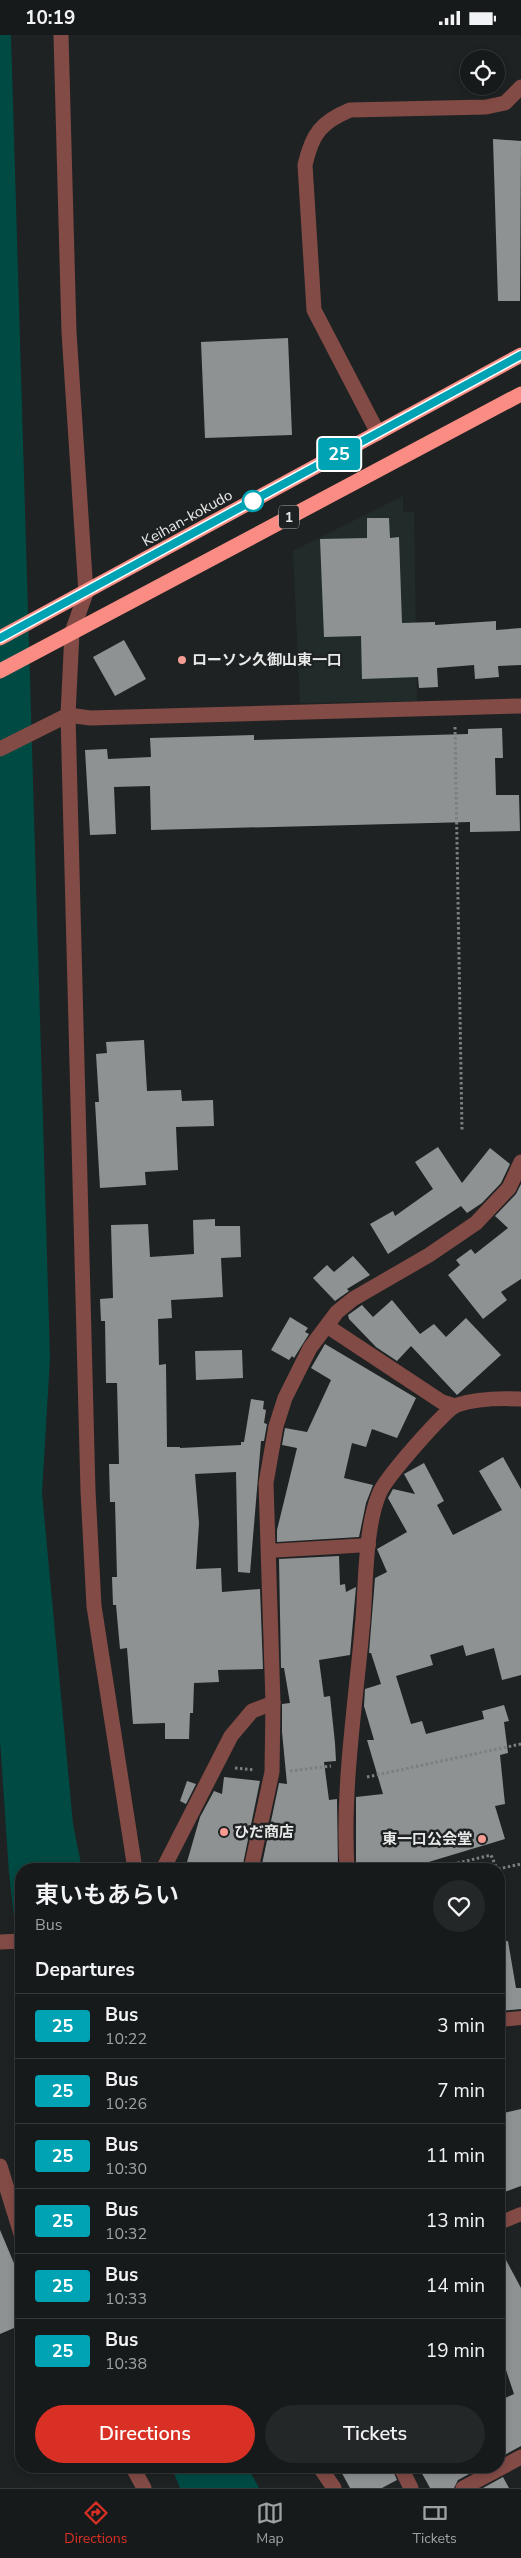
<!DOCTYPE html>
<html lang="en">
<head>
<meta charset="utf-8">
<style>
  :root { --surface:#171a1a; --page:#242727; --text:#f1f3f6; --muted:#9ea1a2; --line:#363839; --accent:#d93025 }
  body { margin:0; font-family:"Nunito Sans","Noto Sans JP",sans-serif; background:var(--page); color:var(--text); height:100vh; display:flex; flex-direction:column; font-size:19px; white-space:nowrap }
  * { box-sizing:border-box; margin:0 }
  p { font-size:16px; color:var(--muted) }
  .icon { flex:none; width:28px; height:28px; fill:none; stroke:currentColor; stroke-width:2; stroke-linecap:round; stroke-linejoin:round }
  .map { position:relative; flex:1; overflow:hidden }
  .side { position:absolute; left:15px; top:1828px; width:490px; height:610px; display:flex; flex-direction:column; background:var(--surface); border-radius:20px; box-shadow:0 2px 8px #0003,0 0 0 1px var(--line) }
  .side>* { flex:none }
  .badge { padding:0 10px; border-radius:4px; font-size:18px; line-height:32px }
  .controls { position:absolute; left:460px; top:15px; display:grid; gap:10px }
  .controls a { display:grid; place-items:center; width:45px; height:45px; border-radius:50%; background:var(--surface); box-shadow:0 2px 8px #0003,0 0 0 1px var(--line); font-size:25px }
  .map>.badge { position:absolute; translate:-50% -50%; box-shadow:0 0 0 2px #fff }
  h2 { padding:0 20px; font-size:19px; line-height:45px }
  .round { display:grid; place-items:center; flex:none; width:52px; height:52px; border-radius:26px; background:var(--page) }
  .headline { display:flex; align-items:center; justify-content:space-between; height:85px; padding:0 20px }
  h1 { font-size:24px; font-weight:600; line-height:38px }
  .button { display:flex; gap:10px; margin-top:auto; padding:10px 20px }
  .button a { flex:1; height:58px; border-radius:30px; background:var(--accent); color:#fff; font-size:20px; font-weight:600; line-height:58px; text-align:center }
  .button a+a { background:var(--page); color:var(--text) }
  ul { padding:0; list-style:none }
  li { display:flex; align-items:center; gap:15px; height:65px; padding:0 20px; border-top:1px solid var(--line) }
  li div { flex:1 }
  li b { display:block; font-size:19px }
  li em { font-style:normal }
  li .badge { min-width:55px; font-weight:700; text-align:center }
  .status { display:flex; justify-content:space-between; align-items:center; height:35px; padding:0 25px; background:var(--surface); direction:ltr }
  .status svg { height:14px; fill:currentColor }
  .tabs { display:flex; justify-content:space-around; align-items:center; height:70px; border-top:1px solid var(--line); background:var(--surface); font-size:14px; color:var(--muted) }
  .tabs a { display:grid; justify-items:center; gap:2px }
  .tabs .on { color:var(--accent) }
  .map>svg:first-child { display:block }
  .built { fill:#212c2a }
  .water { fill:#004a44 }
  .building { fill:#8f9292 }
  .lines { fill:none; stroke-linecap:round; stroke-linejoin:round }
  .path { stroke:#7c7f7f; stroke-width:3; stroke-dasharray:2.5 2.5; stroke-linecap:butt }
  .lane { stroke:#834b46; stroke-width:14 }
  .street { stroke:#834b46; stroke-width:15 }
  .highway { stroke:#fa8c83; stroke-width:15 }
  .line-casing { stroke:#fff; stroke-width:11 }
  .line { stroke:#00a3b4; stroke-width:8 }
  .stop-dot { fill:#fff; stroke:#00a3b4; stroke-width:2.5 }
  .poi-dot { fill:#f59c94; stroke:#1f2222; stroke-width:2 }
  .labels { text-anchor:middle; stroke-width:5; stroke-linejoin:round; paint-order:stroke }
  .shield { fill:#1f2222; stroke:#acaeae; stroke-width:1 }
  .shield-label { font-size:14px; font-weight:bold; fill:#e8eaea }
  .street-label { font-size:15px; fill:#e8eaea; stroke:#1f2222 }
  .poi-label { font-size:15px; font-weight:bold; fill:#e8eaea; stroke:#1f2222; text-anchor:start }
</style>
</head>
<body>
<div class="status"><b>10:19</b><svg viewBox="0 0 49 12"><path d="M0 12V9h3v3zM5 12V6h3v6zM10 12V3h3v9zM15 12V0h3v12zM26 1h20v11H26zM47 4h2v5h-2z"/></svg></div>
<div class="map">
<svg width="521" height="2453" viewBox="0 0 521 2453">
  <rect width="100%" height="100%" fill="#1f2222"/>
  <!-- built -->
  <polygon class="built" points="403,461 403,477 414,477 417,666 300,668 293,516"/>
  <!-- water -->
  <g class="water">
    <polygon points="0,0 11,0 50,1323 42,1458 73,1789 82,1834 21,1834 21,1945 9,1838 0,1705"/>
    <polygon points="171,2431 247,2431 259,2453 180,2453"/>
  </g>
  <!-- building -->
  <g class="building">
    <polygon points="493,104 521,106 520,266 498,266"/>
    <polygon points="288,303 292,400 205,403 201,307"/>
    <polygon points="367,483 389,483 390,503 399,502 402,588 435,587 435,590 496,586 496,595 521,593 521,630 498,631 499,642 475,644 474,630 437,633 438,652 419,653 418,642 362,644 361,601 324,602 320,504 367,503"/>
    <polygon points="124,605 146,644 115,661 93,622"/>
    <polygon points="502,693 503,723 495,723 496,760 519,760 520,796 470,797 470,787 151,795 150,751 114,752 116,799 90,800 85,715 107,714 108,724 151,722 150,703 254,700 254,705 468,699 468,694"/>
    <polygon points="144,1005 147,1056 181,1055 182,1066 213,1065 214,1091 176,1092 178,1135 145,1137 146,1150 100,1153 95,1067 99,1067 96,1019 107,1018 106,1007"/>
    <polygon points="438,1112 462,1148 490,1113 510,1129 501,1148 482,1168 467,1178 461,1171 388,1219 370,1189 393,1176 395,1181 433,1154 415,1127"/>
    <polygon points="521,1149 521,1244 501,1257 507,1265 483,1284 448,1240 460,1230 456,1225 471,1214 475,1219 508,1193 495,1181 516,1159"/>
    <polygon points="215,1184 215,1191 240,1191 241,1222 221,1223 223,1262 171,1265 172,1283 158,1284 159,1330 166,1329 167,1412 180,1412 180,1413 241,1410 241,1407 244,1407 251,1364 264,1366 263,1374 266,1375 264,1388 267,1389 264,1406 261,1406 250,1538 238,1537 236,1437 195,1439 199,1488 196,1534 221,1533 222,1557 260,1554 263,1634 218,1635 219,1647 194,1648 193,1678 190,1678 189,1704 165,1704 165,1688 133,1689 127,1613 120,1614 116,1570 113,1570 112,1542 117,1542 115,1467 110,1467 109,1429 119,1429 117,1348 106,1348 105,1286 101,1286 100,1264 113,1263 111,1190 148,1189 150,1222 194,1219 193,1185"/>
    <polygon points="353,1221 370,1240 347,1254 349,1256 335,1266 313,1243 327,1230 334,1237"/>
    <polygon points="392,1265 420,1299 434,1289 446,1302 466,1283 501,1320 457,1360 411,1311 397,1326 376,1312 349,1284 348,1280 362,1270 373,1282"/>
    <polygon points="290,1282 308,1293 305,1297 309,1299 294,1323 292,1321 289,1325 271,1315"/>
    <polygon points="325,1309 416,1363 397,1403 372,1394 366,1412 352,1408 344,1443 373,1450 366,1468 359,1502 277,1507 277,1495 297,1413 282,1410 285,1393 307,1397 331,1345 311,1333"/>
    <polygon points="242,1315 243,1343 196,1345 195,1316"/>
    <polygon points="503,1422 521,1454 521,1640 502,1645 494,1613 466,1621 463,1610 430,1620 433,1630 396,1641 411,1689 422,1686 426,1699 484,1684 482,1676 504,1670 509,1686 504,1687 508,1718 500,1720 505,1769 495,1771 505,1804 422,1829 423,1834 356,1834 356,1762 383,1759 367,1705 374,1705 364,1671 365,1654 381,1649 371,1618 369,1618 375,1543 387,1537 377,1514 407,1497 388,1463 393,1454 415,1459 404,1439 424,1428 444,1466 437,1470 453,1500 502,1475 479,1436"/>
    <polygon points="339,1521 340,1550 345,1549 346,1557 356,1552 350,1620 319,1625 324,1662 330,1661 335,1708 336,1726 324,1727 329,1765 337,1764 338,1834 261,1834 279,1748 287,1749 282,1697 282,1669 290,1668 284,1633 281,1633 279,1524"/>
    <polygon points="224,1742 260,1746 242,1834 185,1834 200,1782 214,1756 222,1759"/>
    <polygon points="187,1746 196,1749 186,1769 180,1766"/>
    <polygon points="508,1906 516,1953 521,1953 521,1974 499,1976 499,1907"/>
    <polygon points="521,2074 521,2151 499,2159 499,2079"/>
    <polygon points="0,2195 19,2240 14,2243 21,2260 21,2290 0,2299"/>
    <polygon points="499,2212 521,2253 521,2411 499,2423 499,2366 514,2359 504,2329 499,2331"/>
    <polygon points="338,2431 391,2431 397,2445 382,2453 350,2453"/>
    <polygon points="411,2431 484,2431 458,2445 454,2453 430,2453 419,2433 413,2436"/>
    <polygon points="503,2442 509,2453 483,2453"/>
  </g>
  <g class="lines">
    <!-- path -->
    <g class="path">
      <polyline points="455,692 462,1095"/>
      <polyline points="235,1733 254,1735"/>
      <polyline points="290,1736 331,1731"/>
      <polyline points="367,1742 521,1709"/>
      <polyline points="433,1834 491,1820 497,1834"/>
      <polyline points="498,1834 521,1829"/>
    </g>
    <!-- lane -->
    <g class="lane">
      <polyline points="268,1516 369,1510"/>
      <polyline points="499,1985 521,1983"/>
      <polyline points="499,2188 521,2179"/>
    </g>
    <!-- street -->
    <g class="street">
      <polyline points="61,0 69,297 86,558 72,597 68,680 88,1456 94,1571 135,1834"/>
      <path d="M378,398L314,275L305,130C312,99 321,87 350,75L486,72L505,68L521,52"/>
      <polyline points="0,714 68,680 90,683 521,671"/>
      <polyline points="327,1291 442,1367 455,1371"/>
      <polyline points="163,1834 231,1701 252,1676 273,1668"/>
      <polyline points="251,1834 272,1737 273,1668 266,1448 276,1391 285,1363 310,1313 337,1277 353,1264 429,1220 476,1188 509,1153 521,1127"/>
      <path d="M347,1834C342,1751 356,1667 363,1584C366,1548 365,1490 380,1457C386,1443 445,1374 457,1370C478,1363 500,1363 521,1364"/>
      <polyline points="0,1907 21,1906"/>
      <polyline points="0,2131 21,2199"/>
      <polyline points="132,2431 144,2453"/>
      <polyline points="319,2431 334,2453"/>
      <polyline points="400,2431 411,2453"/>
      <polyline points="463,2453 521,2422"/>
    </g>
    <!-- highway -->
    <g class="highway">
      <polyline points="0,603 521,320"/>
      <polyline points="0,636 521,359"/>
    </g>
  </g>
  <g class="lines">
    <!-- line casing -->
    <g class="line-casing">
      <polyline id="line" points="0,603 521,320"/>
    </g>
    <!-- line -->
    <use href="#line" class="line"/>
  </g>
  <!-- markers -->
  <circle class="stop-dot" cx="253" cy="466" r="10"/>
  <g class="poi-dot">
    <circle cx="182" cy="625" r="5"/>
    <circle cx="224" cy="1797" r="5"/>
    <circle cx="482" cy="1804" r="5"/>
  </g>
  <g class="labels">
    <!-- shield labels -->
    <rect class="shield" x="279" y="470.5" width="20" height="23" rx="4"/>
    <g class="shield-label">
      <text x="289" y="487">1</text>
    </g>
    <!-- street labels -->
    <g class="street-label">
      <text transform="translate(187 483) rotate(-29)" y="5">Keihan-kokudo</text>
    </g>
    <!-- poi labels -->
    <g class="poi-label">
      <text x="192" y="630">ローソン久御山東一口</text>
      <text x="234" y="1802">ひだ商店</text>
      <text x="472" y="1809" text-anchor="end">東一口公会堂</text>
    </g>
  </g>
</svg>
<div class="controls">
<a><svg class="icon" aria-label="locate" viewBox="0 0 24 24"><circle cx="12" cy="12" r="6"/><path d="M12 2v4M12 18v4M2 12h4M18 12h4"/></svg></a>
</div>
<b class="badge" style="left:339px;top:419px;background:#00a3b4;color:#fff">25</b>
<section class="side">
<div class="headline"><div><h1>東いもあらい</h1><p>Bus</p></div><a class="round"><svg class="icon" aria-label="heart" viewBox="0 0 24 24"><path d="M12 20l-8-8c-3-5 5-10 8-4 3-6 11-1 8 4z"/></svg></a></div>
<h2>Departures</h2>
<ul>
<li><span class="badge" style="background:#00a3b4;color:#fff">25</span><div><b>Bus</b><p>10:22</p></div><em>3 min</em></li>
<li><span class="badge" style="background:#00a3b4;color:#fff">25</span><div><b>Bus</b><p>10:26</p></div><em>7 min</em></li>
<li><span class="badge" style="background:#00a3b4;color:#fff">25</span><div><b>Bus</b><p>10:30</p></div><em>11 min</em></li>
<li><span class="badge" style="background:#00a3b4;color:#fff">25</span><div><b>Bus</b><p>10:32</p></div><em>13 min</em></li>
<li><span class="badge" style="background:#00a3b4;color:#fff">25</span><div><b>Bus</b><p>10:33</p></div><em>14 min</em></li>
<li><span class="badge" style="background:#00a3b4;color:#fff">25</span><div><b>Bus</b><p>10:38</p></div><em>19 min</em></li>
</ul>
<div class="button"><a>Directions</a><a>Tickets</a></div>
</section>
</div>
<nav class="tabs">
<a class="on"><svg class="icon" aria-label="directions" viewBox="0 0 24 24"><path d="M12 3l9 9-9 9-9-9zM9 14v-3h6M13 9l2 2-2 2"/></svg>Directions</a>
<a><svg class="icon" aria-label="map" viewBox="0 0 24 24"><path d="M3 6l6-2 6 2 6-2v14l-6 2-6-2-6 2zM9 4v14M15 6v14"/></svg>Map</a>
<a><svg class="icon" aria-label="tickets" viewBox="0 0 24 24"><path d="M3 7h18v10H3zM15 7v10"/></svg>Tickets</a>
</nav>
</body>
</html>
